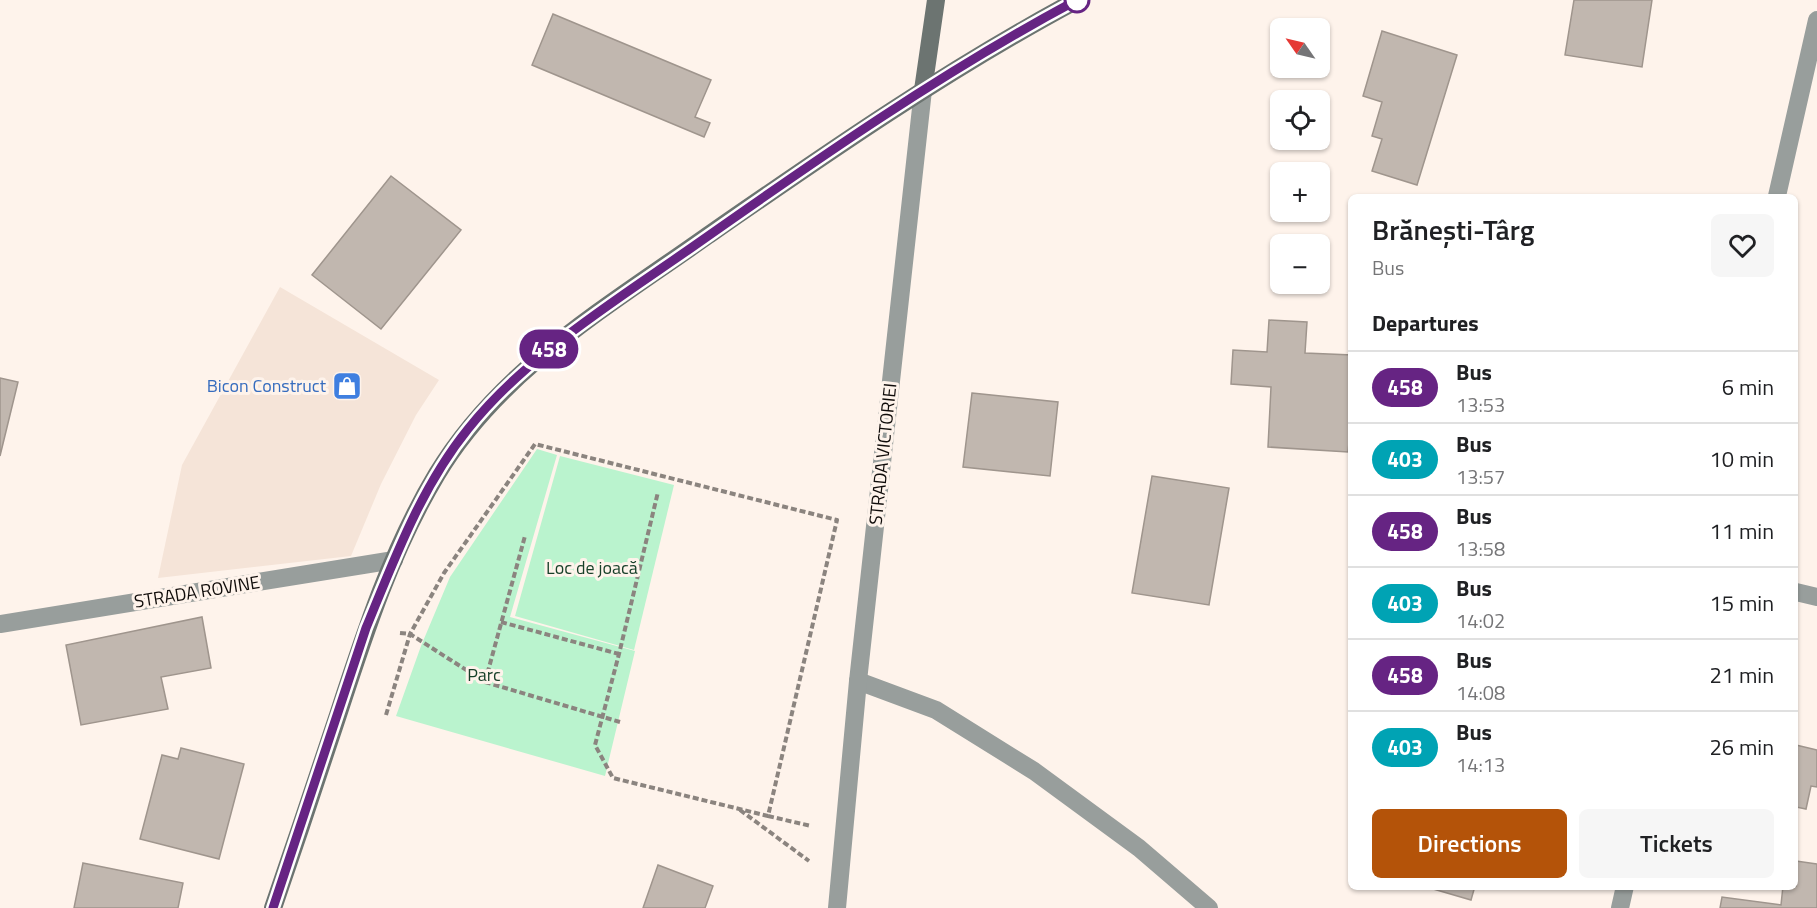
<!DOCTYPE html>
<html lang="en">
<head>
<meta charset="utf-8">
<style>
  :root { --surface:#fff; --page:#f6f6f6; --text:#202124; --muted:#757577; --line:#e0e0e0; --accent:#b45309 }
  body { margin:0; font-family:"Titillium Web",sans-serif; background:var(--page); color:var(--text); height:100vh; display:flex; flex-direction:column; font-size:22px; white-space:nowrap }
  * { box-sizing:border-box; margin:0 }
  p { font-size:20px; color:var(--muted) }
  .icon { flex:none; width:33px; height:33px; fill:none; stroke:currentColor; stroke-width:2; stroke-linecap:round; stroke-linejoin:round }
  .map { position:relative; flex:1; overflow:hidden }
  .drawer { position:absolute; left:1348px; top:194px; width:450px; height:696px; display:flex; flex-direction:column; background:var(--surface); border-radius:9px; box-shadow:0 2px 4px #0004 }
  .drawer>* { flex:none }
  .badge { padding:0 12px; border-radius:20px; font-size:21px; line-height:39px }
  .needle { width:39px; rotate:304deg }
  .controls { position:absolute; left:1270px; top:18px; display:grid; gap:12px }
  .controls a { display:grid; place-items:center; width:60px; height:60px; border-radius:9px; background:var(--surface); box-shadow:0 2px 4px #0004; font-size:30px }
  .map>.badge { position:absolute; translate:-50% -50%; box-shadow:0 0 0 3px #fff }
  h2 { padding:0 24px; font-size:22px; line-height:54px }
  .round { display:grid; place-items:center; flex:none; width:63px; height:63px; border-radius:9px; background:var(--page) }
  .summary { display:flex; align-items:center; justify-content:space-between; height:102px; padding:0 24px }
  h1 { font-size:28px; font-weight:600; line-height:45px }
  .primary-button { display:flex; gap:12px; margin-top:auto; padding:12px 24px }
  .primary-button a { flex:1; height:69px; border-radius:9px; background:var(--accent); color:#fff; font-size:24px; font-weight:600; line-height:69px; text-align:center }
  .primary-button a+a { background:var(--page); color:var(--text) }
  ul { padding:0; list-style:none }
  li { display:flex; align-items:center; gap:18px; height:72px; padding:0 24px; border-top:2px solid var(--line) }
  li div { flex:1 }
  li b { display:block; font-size:22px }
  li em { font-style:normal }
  li .badge { min-width:66px; font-weight:700; text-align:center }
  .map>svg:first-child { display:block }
  .built { fill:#f5e4d8 }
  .park { fill:#baf3ce }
  .building { fill:#c1b7af; stroke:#9f958d; stroke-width:1.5 }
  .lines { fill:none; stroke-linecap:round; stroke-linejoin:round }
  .path { stroke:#8b847f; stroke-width:4; stroke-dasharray:6 3; stroke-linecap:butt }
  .street { stroke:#989e9c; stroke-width:18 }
  .secondary { stroke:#6c7471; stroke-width:18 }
  .line-casing { stroke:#fff; stroke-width:14 }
  .line { stroke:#662483; stroke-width:9 }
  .stop-dot { fill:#fff; stroke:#662483; stroke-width:3 }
  .labels { text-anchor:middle; stroke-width:6; stroke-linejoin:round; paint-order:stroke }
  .shop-label { font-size:18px; fill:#366cbe; stroke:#fef3eb; text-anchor:end }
  .street-label { font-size:18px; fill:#100c0a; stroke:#fef3eb }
  .park-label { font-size:18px; fill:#163f28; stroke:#fef3eb }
</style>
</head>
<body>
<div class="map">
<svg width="1817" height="908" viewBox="0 0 1817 908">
  <rect width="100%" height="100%" fill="#fef3eb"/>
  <!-- built -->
  <polygon class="built" points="280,287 439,380 416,415 381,484 351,556 158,578 182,465"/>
  <!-- park -->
  <g class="park">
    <polygon points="537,449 557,455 510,617 635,651 605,776 396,716 421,646 450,577"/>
    <polygon points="560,456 674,485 634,650 515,616"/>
  </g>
  <!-- building -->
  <g class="building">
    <polygon points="1574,0 1652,0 1642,67 1565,55"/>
    <polygon points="553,14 711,80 695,117 710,123 704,137 532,65"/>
    <polygon points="1382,31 1457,55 1417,185 1372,171 1382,139 1372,136 1382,102 1363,96"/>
    <polygon points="391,176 461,230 381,329 312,275"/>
    <polygon points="1269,320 1307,322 1305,353 1352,355 1352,413 1348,452 1268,447 1271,387 1231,384 1233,350 1267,352"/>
    <polygon points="0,378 18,382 0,456"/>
    <polygon points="972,393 1058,402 1050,476 963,467"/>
    <polygon points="1152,476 1229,488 1209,605 1132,593"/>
    <polygon points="202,617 211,668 161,677 168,709 81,725 66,645"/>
    <polygon points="1796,745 1817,750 1817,787 1811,786 1806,809 1796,807"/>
    <polygon points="181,748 244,764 219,859 140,839 162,755 178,759"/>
    <polygon points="1796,861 1817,864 1817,908 1720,908 1722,897 1781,905 1783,886 1796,886"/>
    <polygon points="83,863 183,883 178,908 74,908"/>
    <polygon points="658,865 713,886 705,908 643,908"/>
    <polygon points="1423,886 1475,886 1471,900"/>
  </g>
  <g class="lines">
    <!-- path -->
    <g class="path">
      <polyline points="501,622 619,654"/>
      <polyline points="400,633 410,634 485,682 620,722"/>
      <polyline points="485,682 525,536"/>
      <polyline points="386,715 410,634 444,573 535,444 837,520 768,816 613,778 595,745 619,654 658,492"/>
      <polyline points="740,810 809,861"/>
      <polyline points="768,816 811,826"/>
    </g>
    <!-- street -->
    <g class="street">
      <polyline points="1777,196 1817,20"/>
      <polyline points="1796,592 1817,597"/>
      <polyline points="0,624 394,560"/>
      <polyline points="858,681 936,710 1034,771 1139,848 1209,908"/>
      <polyline points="837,908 858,681 923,90"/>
      <polyline points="1620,908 1625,886"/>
    </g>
    <!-- secondary -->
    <g class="secondary">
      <polyline points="923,90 936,0"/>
      <path d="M273,908C295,844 317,779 338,715C365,632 392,549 437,474C500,369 610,305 707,236C827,153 948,69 1077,0"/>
    </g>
  </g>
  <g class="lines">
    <!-- line casing -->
    <g class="line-casing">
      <path id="line" d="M273,908L366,628C394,560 421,487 468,429C526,356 615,301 691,248C816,160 942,72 1077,0"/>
    </g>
    <!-- line -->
    <use href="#line" class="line"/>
  </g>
  <!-- icons -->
  <defs>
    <g id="shop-square" transform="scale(1.5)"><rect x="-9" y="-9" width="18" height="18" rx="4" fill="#3f7fe0" stroke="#fef3eb"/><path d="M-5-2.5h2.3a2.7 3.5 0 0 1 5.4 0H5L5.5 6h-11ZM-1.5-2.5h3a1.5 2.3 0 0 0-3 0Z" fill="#fff"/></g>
  </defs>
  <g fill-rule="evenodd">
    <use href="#shop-square" x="347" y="386"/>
  </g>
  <!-- markers -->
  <circle class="stop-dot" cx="1077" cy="0" r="12"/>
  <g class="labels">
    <!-- shop labels -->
    <g class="shop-label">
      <text x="326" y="392">Bicon Construct</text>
    </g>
    <!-- street labels -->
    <g class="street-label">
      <text transform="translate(883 454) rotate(-84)" y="6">STRADA VICTORIEI</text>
      <text transform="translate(197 592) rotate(-9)" y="6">STRADA ROVINE</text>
    </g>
    <!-- park labels -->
    <g class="park-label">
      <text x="592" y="574">Loc de joacă</text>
      <text x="484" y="681">Parc</text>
    </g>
  </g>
</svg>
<div class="controls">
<a><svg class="needle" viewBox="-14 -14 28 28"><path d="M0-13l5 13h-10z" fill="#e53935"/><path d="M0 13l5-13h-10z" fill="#757577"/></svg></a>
<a><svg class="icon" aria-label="locate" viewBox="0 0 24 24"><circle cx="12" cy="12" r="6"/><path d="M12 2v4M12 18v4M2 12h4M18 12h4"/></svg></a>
<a>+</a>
<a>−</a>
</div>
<b class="badge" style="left:549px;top:349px;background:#662483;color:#fff">458</b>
<section class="drawer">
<div class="summary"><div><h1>Brănești-Târg</h1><p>Bus</p></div><a class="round"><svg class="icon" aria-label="heart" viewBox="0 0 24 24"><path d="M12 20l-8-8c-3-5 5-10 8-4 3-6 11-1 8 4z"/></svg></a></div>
<h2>Departures</h2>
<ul>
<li><span class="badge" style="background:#662483;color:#fff">458</span><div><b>Bus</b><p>13:53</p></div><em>6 min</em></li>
<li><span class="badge" style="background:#00a3b4;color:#fff">403</span><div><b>Bus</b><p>13:57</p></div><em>10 min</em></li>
<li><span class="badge" style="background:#662483;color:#fff">458</span><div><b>Bus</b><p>13:58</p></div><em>11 min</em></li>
<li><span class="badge" style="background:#00a3b4;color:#fff">403</span><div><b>Bus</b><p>14:02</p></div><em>15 min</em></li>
<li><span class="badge" style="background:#662483;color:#fff">458</span><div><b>Bus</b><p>14:08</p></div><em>21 min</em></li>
<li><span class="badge" style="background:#00a3b4;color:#fff">403</span><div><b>Bus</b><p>14:13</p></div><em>26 min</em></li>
</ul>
<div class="primary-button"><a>Directions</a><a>Tickets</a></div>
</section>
</div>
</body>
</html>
